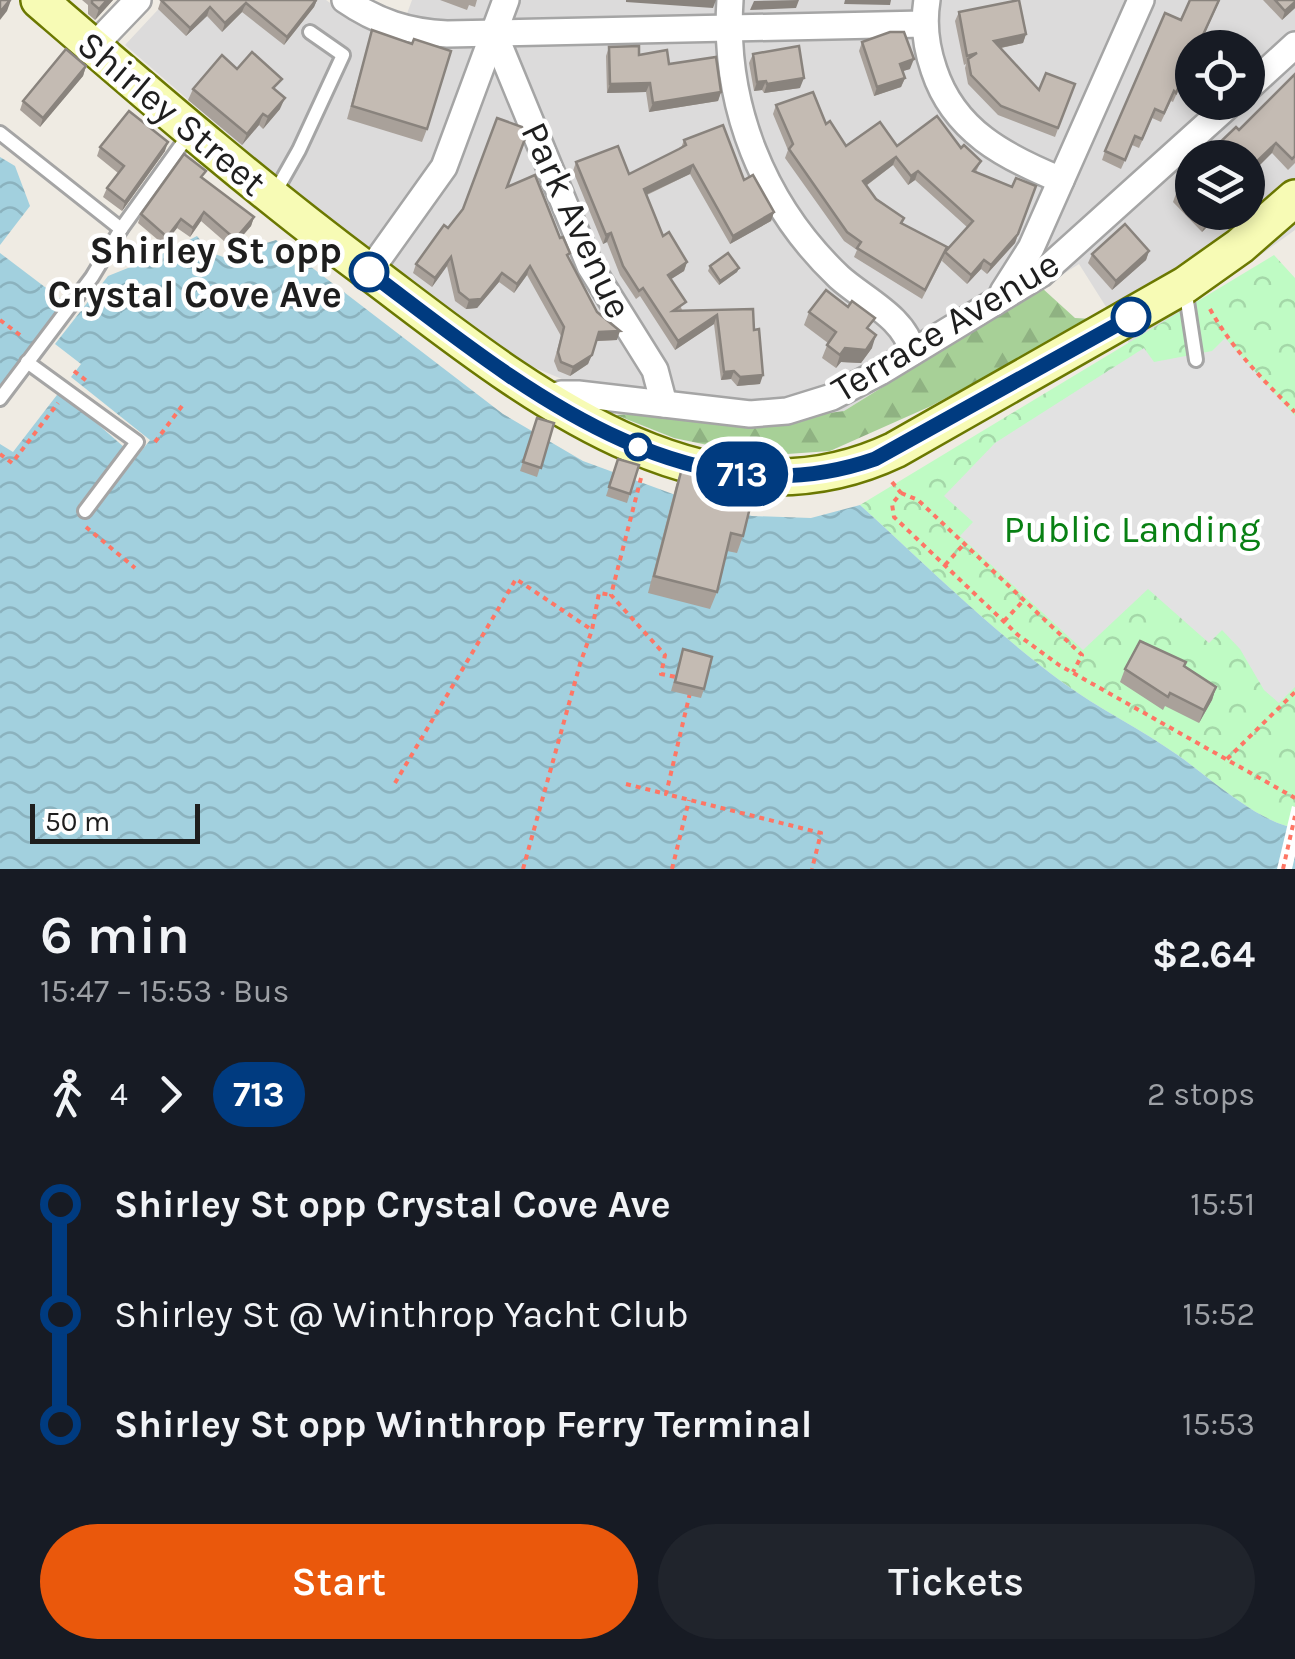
<!DOCTYPE html>
<html lang="en">
<head>
<meta charset="utf-8">
<style>
  :root { --surface:#171b24; --page:#20242c; --text:#f1f3f6; --muted:#9ea1a6; --accent:#ea580c }
  body { margin:0; font-family:Karla,sans-serif; background:var(--page); color:var(--text); height:100vh; display:flex; flex-direction:column; font-size:38px; white-space:nowrap }
  * { box-sizing:border-box; margin:0 }
  p { font-size:32px; color:var(--muted) }
  .icon { flex:none; width:55px; height:55px; fill:none; stroke:currentColor; stroke-width:2; stroke-linecap:round; stroke-linejoin:round }
  .map { position:relative; height:869px; overflow:hidden }
  .details { display:flex; flex-direction:column; background:var(--surface); flex:1 }
  .details>* { flex:none }
  .badge { padding:0 20px; border-radius:32px; font-size:35px; line-height:65px }
  .tools { position:absolute; left:1175px; top:30px; display:grid; gap:20px }
  .tools a { display:grid; place-items:center; width:90px; height:90px; border-radius:50%; background:var(--surface); box-shadow:0 5px 15px #0003; font-size:50px }
  .scale { position:absolute; left:30px; bottom:25px; width:170px; box-sizing:border-box; padding-left:10px; border:5px solid #1e1e1e; border-top:0; font-size:28px; line-height:35px; white-space:nowrap; color:#1e1e1e; -webkit-text-stroke:8px #fff; paint-order:stroke }
  .map>.badge { position:absolute; translate:-50% -50%; box-shadow:0 0 0 5px #fff }
  .legs { display:flex; align-items:center; gap:15px; height:110px; padding:0 40px; font-size:32px }
  .legs p { margin-inline-start:auto }
  .head { display:flex; align-items:center; justify-content:space-between; height:170px; padding:0 40px }
  h1 { font-size:55px; font-weight:600; line-height:75px }
  .cta { display:flex; gap:20px; margin-top:auto; padding:20px 40px }
  .cta a { flex:1; height:115px; border-radius:60px; background:var(--accent); color:#fff; font-size:40px; font-weight:600; line-height:115px; text-align:center }
  .cta a+a { background:var(--page); color:var(--text) }
  ul { padding:0 40px; list-style:none }
  li { display:flex; align-items:center; gap:35px; height:110px; font-size:38px }
  li i { display:grid; place-items:center; width:15px; height:100%; margin:0 12px; background:currentColor }
  li i::after { content:''; width:25px; height:25px; margin:-12px; border:8px solid; border-radius:50%; background:var(--surface) }
  li p { margin-inline-start:auto }
  li:first-child i { background:linear-gradient(#0000 50%,currentColor 0) }
  li:last-child i { background:linear-gradient(currentColor 50%,#0000 0) }
  .map>svg:first-child { display:block }
  .residential { fill:#dcdbdb; fill-rule:evenodd }
  .forest { fill:url(#forest-firs) }
  .park { fill:url(#park-crowns) }
  .parking { fill:#e2e2e2 }
  .water { fill:url(#water-waves) }
  .pier { fill:#fff }
  .lines { fill:none; stroke-linecap:round; stroke-linejoin:round }
  .lane-casing { stroke:#a5a5a5; stroke-width:18 }
  .street-casing { stroke:#a5a5a5; stroke-width:30 }
  .secondary-casing { stroke:#6b7801; stroke-width:40 }
  .path { stroke:#fe7665; stroke-width:4; stroke-dasharray:5 5; stroke-linecap:butt }
  .lane { stroke:#fff; stroke-width:12 }
  .street { stroke:#fff; stroke-width:25 }
  .secondary { stroke:#f7fbb5; stroke-width:35 }
  .wall { fill:#a9a19a; fill-rule:evenodd }
  .shaded-wall { fill:#89837d }
  .building { fill:#c4bbb3; stroke:#89837d; stroke-width:2.5 }
  .line-1-casing { stroke:#fff; stroke-width:22 }
  .line-1 { stroke:#003b80; stroke-width:15 }
  .stop-1-dot { fill:#fff; stroke:#003b80; stroke-width:5 }
  .labels { text-anchor:middle; stroke-width:9; stroke-linejoin:round; paint-order:stroke }
  .street-label { font-size:38px; fill:#1e1e1e; stroke:#fff }
  .stop-label { font-size:38px; font-weight:bold; fill:#1e1e1e; stroke:#fff; text-anchor:end }
  .park-label { font-size:38px; fill:#088013; stroke:#fff }
</style>
</head>
<body>
<div class="map">
<svg width="1295" height="869" viewBox="0 0 1295 869">
  <defs>
    <pattern id="forest-firs" width="22" height="20" patternUnits="userSpaceOnUse" patternTransform="scale(2.5)"><rect width="22" height="20" fill="#a7d097"/><path d="M5 1l3.5 6h-7zM16 11l3.5 6h-7z" fill="#8fb282"/></pattern>
    <pattern id="park-crowns" width="20" height="18" patternUnits="userSpaceOnUse" patternTransform="scale(2.5)"><rect width="20" height="18" fill="#bffbc4"/><path d="M2 6a3 3 0 1 1 6 0M12 15a3 3 0 1 1 6 0" fill="none" stroke="#a4d7a8"/></pattern>
    <pattern id="water-waves" width="16" height="10" patternUnits="userSpaceOnUse" patternTransform="scale(2.5)"><rect width="16" height="10" fill="#a2d0de"/><path d="M0 5q4-4 8 0t8 0" fill="none" stroke="#8bb2be"/></pattern>
  </defs>
  <rect width="100%" height="100%" fill="#efebe3"/>
  <!-- residential -->
  <path class="residential" d="M167,0H326L356,22L397,41L412,0H1295V230L1132,348L1079,264L844,411L738,425L644,413L533,367L445,312L312,207L125,45ZM1192,48H1248V102H1192ZM1192,158H1248V212H1192Z"/>
  <!-- forest -->
  <polygon class="forest" points="1042,288 1075,318 1093,319 931,406 830,451 760,456 674,438 616,415 644,413 738,425 844,411"/>
  <!-- park -->
  <path class="park" d="M1274,255L1295,278V828C1258,822 1210,778 1179,756C1141,729 1099,709 1062,682C990,629 926,565 860,505Z"/>
  <!-- parking -->
  <polygon class="parking" points="1225,338 1295,416 1295,687 1279,703 1264,690 1240,649 1222,630 1209,643 1148,589 1083,650 960,536 973,522 944,496 995,443 1144,348 1154,362 1212,351"/>
  <!-- water -->
  <g class="water">
    <polygon points="0,157 15,166 30,206 0,245"/>
    <path d="M197,236L210,252L223,257L276,240L503,414L583,461L681,497L752,516L811,518L860,505C926,565 990,629 1062,682C1099,709 1141,729 1179,756C1210,778 1258,822 1295,828V869H0V444L13,452L60,391L125,448L79,504L93,513L150,440L71,377L81,364L55,344L108,276L158,256Z"/>
    <polygon points="0,253 66,303 0,388"/>
  </g>
  <!-- pier -->
  <polygon class="pier" points="1292,806 1295,807 1295,856 1292,869 1277,869"/>
  <g class="lines">
    <!-- lane casing -->
    <g class="lane-casing">
      <g id="lane">
        <polyline points="0,133 121,229"/>
        <polyline points="273,196 299,150 343,55 310,32"/>
        <polyline points="1185,288 1196,360"/>
        <polyline points="27,362 137,442 85,511"/>
        <polyline points="0,399 92,277 121,229 190,133"/>
      </g>
    </g>
    <!-- street casing -->
    <g class="street-casing">
      <g id="street">
        <path d="M345,0C377,22 408,32 447,34L924,24"/>
        <path d="M730,0C723,105 763,205 839,277C863,299 906,318 912,352"/>
        <path d="M927,0C923,24 926,47 934,70C954,131 1005,157 1061,180"/>
        <polyline points="494,33 590,266 655,370 664,404"/>
        <polyline points="93,47 138,0"/>
        <polyline points="1248,88 1295,45"/>
        <polyline points="369,272 444,167 506,0"/>
        <polyline points="1003,292 1031,248 1141,0"/>
        <polyline points="546,399 561,394 578,394 750,414 787,411 832,397 880,372 1041,274 1232,102"/>
      </g>
    </g>
    <!-- secondary casing -->
    <g class="secondary-casing">
      <path id="secondary" d="M39,0C148,94 256,188 372,274C517,383 703,541 895,450L1185,285L1240,246L1295,198"/>
    </g>
    <!-- path -->
    <g class="path">
      <path d="M1210,309C1232,349 1263,380 1295,412"/>
      <polyline points="0,320 24,338"/>
      <polyline points="74,371 88,382"/>
      <polyline points="155,442 185,402"/>
      <polyline points="0,454 12,463 58,403"/>
      <polyline points="641,478 611,595 665,655 661,674 676,677"/>
      <polyline points="892,482 901,493 892,504 894,517 1018,635 1059,665 1295,798"/>
      <polyline points="901,493 918,500 1082,655 1073,672"/>
      <polyline points="86,527 135,568"/>
      <polyline points="945,565 964,544"/>
      <polyline points="1004,621 1024,600"/>
      <polyline points="690,693 666,794 821,833 812,869"/>
      <polyline points="1227,759 1295,692"/>
      <polyline points="395,783 516,579 592,630"/>
      <polyline points="626,784 666,794"/>
      <polyline points="523,869 580,664 592,630 599,593 611,595"/>
      <polyline points="672,869 689,800"/>
      <polyline points="1283,869 1295,816"/>
    </g>
    <!-- lane -->
    <use href="#lane" class="lane"/>
    <!-- street -->
    <use href="#street" class="street"/>
    <!-- secondary -->
    <use href="#secondary" class="secondary"/>
  </g>
  <!-- wall -->
  <g class="wall">
    <polygon points="82,0 113,0 95,20 88,14 88,5"/>
    <polygon points="161,0 317,0 314,7 284,45 242,12 222,32 207,16 186,36 158,9"/>
    <polygon points="440,0 477,0 475,7 469,5 467,10"/>
    <polygon points="1190,0 1220,0 1198,48 1192,48 1192,59 1173,102 1171,101 1161,122 1152,118 1139,148 1132,145 1121,169 1102,160 1105,151 1181,20"/>
    <polygon points="1263,0 1295,0 1295,8 1282,20"/>
    <polygon points="959,12 1026,34 1023,43 1001,48 1039,90 1075,84 1055,137 998,115 968,84 965,68 966,64 964,65 955,21"/>
    <polygon points="372,30 427,129 422,142 347,119"/>
    <polygon points="862,42 910,69 902,71 905,78 901,87 874,96 859,51"/>
    <polygon points="609,47 669,64 721,92 718,101 649,112 646,92 607,93 606,56"/>
    <polygon points="753,54 800,88 764,93 762,90 754,91 749,63"/>
    <polygon points="86,66 83,76 40,127 20,110 23,101"/>
    <polygon points="237,69 277,91 280,109 263,129 259,125 242,145 188,100 193,89"/>
    <polygon points="1295,74 1295,163 1288,170 1272,153 1210,158 1214,148 1239,130"/>
    <path d="M776,105L826,124L846,146L961,148L981,161L976,172L1012,187L1036,186L1015,243L987,274L981,269L967,284L942,261L943,258L922,299L854,257L857,250L844,241L785,158L788,150L773,114ZM893,165L908,185L915,180L967,227L946,252L902,224L904,218L876,199L866,186Z"/>
    <polygon points="684,140 744,180 774,212 771,221 730,244 690,174 647,195 663,236 687,262 684,271 671,279 682,310 753,309 754,330 760,384 737,386 731,379 721,380 714,324 675,350 640,296 636,299 620,275 607,242 603,244 573,171 576,162 629,174 681,148"/>
    <polygon points="100,147 165,151 122,211 103,197 107,188 118,173 97,156"/>
    <polygon points="1192,176 1192,212 1222,212 1202,232 1173,202 1177,191"/>
    <polygon points="203,178 254,217 251,226 232,248 201,221 190,237 177,228 164,245 138,223 141,214"/>
    <polygon points="507,187 560,238 569,258 597,312 617,340 596,341 588,364 570,376 558,371 554,361 561,336 527,275 514,293 499,282 477,308 466,309 455,301 447,266 432,287 413,273 416,264 448,228"/>
    <polygon points="1149,251 1146,260 1112,290 1088,263 1092,254"/>
    <polygon points="710,266 739,268 737,272 719,285 708,271"/>
    <polygon points="809,312 870,330 872,348 861,363 841,362 836,368 822,358 828,343 804,325"/>
    <polygon points="537,418 554,423 537,477 520,471"/>
    <polygon points="618,459 639,465 627,503 606,496"/>
    <polygon points="682,468 743,536 737,553 727,551 717,592 710,609 648,593 676,485"/>
    <polygon points="683,649 704,689 701,698 671,691"/>
    <polygon points="1185,666 1216,687 1212,700 1199,723 1165,706 1163,710 1120,682 1125,669"/>
  </g>
  <!-- shaded-wall -->
  <g class="shaded-wall">
    <polygon points="11,0 7,11 0,20 0,12"/>
    <polygon points="107,0 113,0 95,20 99,9"/>
    <polygon points="317,0 314,7 284,45 287,37"/>
    <polygon points="626,0 716,0 713,8 626,2"/>
    <polygon points="799,0 796,8 750,10 754,1"/>
    <polygon points="845,0 891,0 890,5 844,4"/>
    <polygon points="1295,2 1295,8 1282,20 1285,11"/>
    <polygon points="246,3 242,12 222,32 225,23"/>
    <polygon points="210,7 207,16 186,36 190,28"/>
    <polygon points="1026,34 1023,43 991,50 994,41"/>
    <polygon points="914,59 910,69 897,73 900,64"/>
    <polygon points="86,66 83,76 40,127 43,118"/>
    <polygon points="804,78 800,88 764,93 767,84"/>
    <polygon points="905,78 901,87 874,96 877,87"/>
    <polygon points="766,81 762,90 754,91 757,82"/>
    <polygon points="650,83 646,92 607,93 610,84"/>
    <polygon points="721,92 718,101 649,112 653,103"/>
    <polygon points="285,98 280,109 263,129 268,117"/>
    <polygon points="263,114 259,125 242,145 247,134"/>
    <polygon points="168,142 165,151 122,211 125,202"/>
    <polygon points="1276,143 1272,153 1248,177 1248,170"/>
    <polygon points="896,157 893,165 860,190 863,181"/>
    <polygon points="693,165 690,174 641,197 644,189"/>
    <polygon points="918,171 915,180 908,185 911,176"/>
    <polygon points="204,212 201,221 190,237 193,228"/>
    <polygon points="774,212 771,221 730,244 733,236"/>
    <polygon points="1215,212 1222,212 1202,232 1206,222"/>
    <polygon points="254,217 251,226 232,248 235,239"/>
    <polygon points="181,219 177,228 164,245 167,237"/>
    <polygon points="611,233 607,242 603,244 606,235"/>
    <polygon points="1018,234 1015,243 987,274 991,265"/>
    <polygon points="1149,251 1146,260 1112,290 1116,281"/>
    <polygon points="451,257 447,266 432,287 435,278"/>
    <polygon points="984,260 981,269 967,284 971,275"/>
    <polygon points="687,262 684,271 665,283 668,275"/>
    <polygon points="530,266 527,275 514,293 517,284"/>
    <polygon points="739,268 737,272 719,285 720,281"/>
    <polygon points="502,273 499,282 477,308 466,309 469,300"/>
    <polygon points="717,315 714,324 675,350 678,341"/>
    <polygon points="620,331 617,340 596,341 599,332"/>
    <polygon points="876,335 872,348 861,363 841,362 836,368 840,355 845,348"/>
    <polygon points="592,355 588,364 570,376 573,367"/>
    <polygon points="734,371 731,379 721,380 724,372"/>
    <polygon points="763,375 760,384 737,386 740,377"/>
    <polygon points="1216,687 1212,700 1199,723 1204,710"/>
  </g>
  <!-- building -->
  <g class="building">
    <polygon points="0,0 10,0 0,12"/>
    <polygon points="92,0 107,0 99,9 92,3"/>
    <polygon points="161,0 316,0 287,37 246,3 225,23 210,7 190,28"/>
    <polygon points="1019,0 1026,34 994,41 1039,90 1046,73 1075,84 1058,128 1001,106 971,75 968,59 977,53 967,56 959,12"/>
    <polygon points="1190,0 1219,0 1197,48 1192,48 1192,57 1176,93 1174,91 1164,113 1155,109 1142,139 1135,136 1125,160 1105,151 1165,13 1181,20"/>
    <polygon points="1275,0 1295,0 1295,2 1285,11"/>
    <polygon points="372,30 412,44 414,39 451,51 427,129 352,106"/>
    <polygon points="890,32 904,32 914,59 900,64 905,78 877,87 862,42"/>
    <polygon points="639,46 639,55 667,50 669,64 716,57 721,92 653,103 650,83 610,84 609,47"/>
    <polygon points="799,46 804,78 767,84 766,81 757,82 753,54"/>
    <polygon points="66,49 86,66 43,118 23,101"/>
    <polygon points="252,52 282,79 273,88 285,98 268,117 263,114 247,134 193,89 222,55 237,69"/>
    <polygon points="1295,74 1295,156 1292,159 1276,143 1248,170 1248,158 1211,158 1217,151 1214,148 1236,127 1239,130"/>
    <polygon points="813,92 826,124 830,121 846,146 880,122 897,146 937,116 961,148 964,145 981,161 973,171 1012,187 1016,178 1036,186 1018,234 991,265 984,260 971,275 945,252 973,221 918,171 911,176 896,157 863,181 876,199 904,218 901,223 947,247 925,290 857,248 861,242 847,232 789,149 793,144 776,105"/>
    <polygon points="129,111 168,142 125,202 107,188 124,166 100,147"/>
    <polygon points="497,118 522,127 526,136 507,187 535,175 560,238 563,237 570,253 567,255 597,312 620,331 599,332 592,355 573,367 561,362 558,352 564,327 530,266 517,284 502,273 481,299 469,300 459,292 451,257 435,278 416,264 444,225 448,228 463,209"/>
    <polygon points="723,125 744,180 753,175 774,212 733,236 693,165 644,189 663,236 669,232 687,262 668,275 686,302 673,311 753,309 754,330 759,329 763,375 740,377 734,371 724,372 717,315 678,341 643,288 639,291 623,266 611,233 606,235 576,162 618,146 629,174 679,149 686,145 684,140"/>
    <polygon points="184,154 206,171 201,177 254,217 235,239 204,212 193,228 181,219 167,237 141,214"/>
    <polygon points="1192,176 1192,208 1177,191"/>
    <polygon points="1197,212 1215,212 1206,222"/>
    <polygon points="1125,224 1149,251 1116,281 1092,254"/>
    <polygon points="728,253 739,268 720,281 710,266"/>
    <polygon points="826,290 848,307 852,301 875,318 867,328 876,335 866,350 845,348 840,355 827,345 836,332 809,312"/>
    <polygon points="537,418 554,423 541,468 523,462"/>
    <polygon points="618,459 639,465 630,494 609,487"/>
    <polygon points="682,468 755,487 743,536 731,533 717,592 654,576"/>
    <polygon points="1140,641 1186,662 1184,666 1216,687 1204,710 1170,693 1168,697 1125,669"/>
    <polygon points="683,649 712,657 704,689 675,682"/>
  </g>
  <g class="lines">
    <!-- line-1 casing -->
    <g class="line-1-casing">
      <path id="line-1" d="M369,272C513,380 682,526 875,459L1131,317"/>
    </g>
    <!-- line-1 -->
    <use href="#line-1" class="line-1"/>
  </g>
  <!-- markers -->
  <g class="stop-1-dot">
    <circle cx="369" cy="272" r="18"/>
    <circle cx="1131" cy="317" r="18"/>
    <circle cx="638" cy="447" r="12"/>
  </g>
  <g class="labels">
    <!-- street labels -->
    <g class="street-label">
      <text transform="translate(172 113) rotate(40)" y="13">Shirley Street</text>
      <text transform="translate(577 220) rotate(65)" y="13">Park Avenue</text>
      <text transform="translate(945 326) rotate(-31)" y="13">Terrace Avenue</text>
    </g>
    <!-- stop labels -->
    <g class="stop-label">
      <text x="342" y="263">Shirley St opp<tspan x="342" dy="44">Crystal Cove Ave</tspan></text>
    </g>
    <!-- park labels -->
    <g class="park-label">
      <text x="1132" y="542">Public Landing</text>
    </g>
  </g>
</svg>
<div class="tools">
<a><svg class="icon" aria-label="locate" viewBox="0 0 24 24"><circle cx="12" cy="12" r="6"/><path d="M12 2v4M12 18v4M2 12h4M18 12h4"/></svg></a>
<a><svg class="icon" aria-label="layers" viewBox="0 0 24 24"><path d="M12 4l9 5-9 5-9-5zM3 14l9 5 9-5"/></svg></a>
</div>
<div class="scale">50 m</div>
<b class="badge" style="left:742px;top:474px;background:#003b80;color:#fff">713</b>
</div>
<section class="details">
<div class="head"><div><h1>6 min</h1><p>15:47 – 15:53 · Bus</p></div><b>$2.64</b></div>
<div class="legs"><svg class="icon" aria-label="walk" viewBox="0 0 24 24"><circle cx="13" cy="4" r="2"/><path d="M13 8l-2 6 4 7M11 14l-3 7M7 12l3-4h3l4 4"/></svg>4<svg class="icon" aria-label="forward" viewBox="0 0 24 24"><path d="M9 5l7 7-7 7"/></svg><b class="badge" style="background:#003b80;color:#fff">713</b><p>2 stops</p></div>
<ul>
<li><i style="color:#003b80"></i><b>Shirley St opp Crystal Cove Ave</b><p>15:51</p></li>
<li><i style="color:#003b80"></i><span>Shirley St @ Winthrop Yacht Club</span><p>15:52</p></li>
<li><i style="color:#003b80"></i><b>Shirley St opp Winthrop Ferry Terminal</b><p>15:53</p></li>
</ul>
<div class="cta"><a>Start</a><a>Tickets</a></div>
</section>
</body>
</html>
